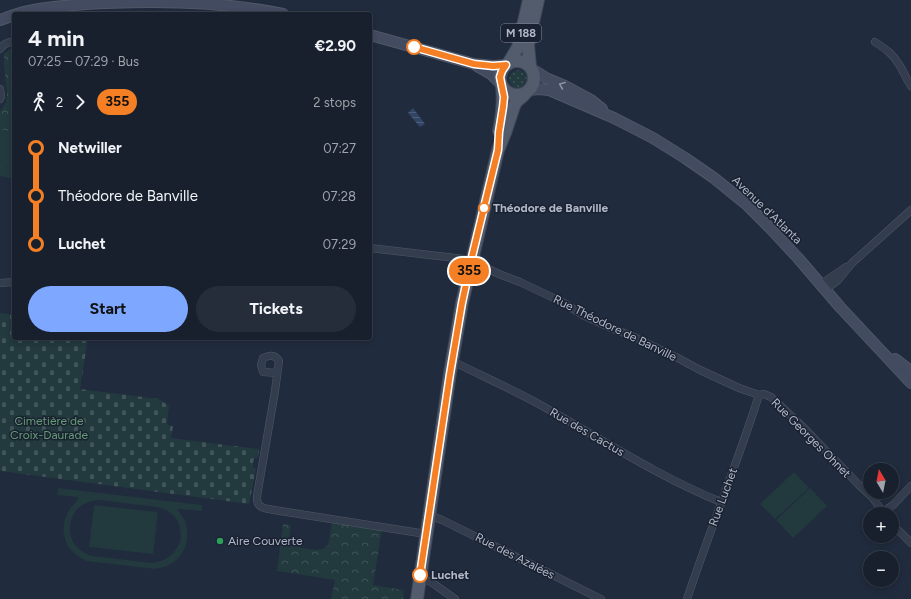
<!DOCTYPE html>
<html lang="en">
<head>
<meta charset="utf-8">
<style>
  :root { --surface:#18202e; --page:#252d3a; --text:#f1f3f6; --muted:#9fa3aa; --line:#363e4a; --accent:#7ea8ff }
  body { margin:0; font-family:Figtree,sans-serif; background:var(--page); color:var(--text); height:100vh; display:flex; flex-direction:column; font-size:15px; white-space:nowrap }
  * { box-sizing:border-box; margin:0 }
  p { font-size:13px; color:var(--muted) }
  .icon { flex:none; width:22px; height:22px; fill:none; stroke:currentColor; stroke-width:2; stroke-linecap:round; stroke-linejoin:round }
  .map { position:relative; flex:1; overflow:hidden }
  .details { position:absolute; left:12px; top:12px; width:360px; height:328px; display:flex; flex-direction:column; background:var(--surface); border-radius:4px; box-shadow:0 2px 6px #0003,0 0 0 1px var(--line) }
  .details>* { flex:none }
  .badge { padding:0 8px; border-radius:13px; font-size:14px; line-height:26px }
  .needle { width:26px; rotate:350deg }
  .buttons { position:absolute; left:863px; top:463px; display:grid; gap:8px }
  .buttons a { display:grid; place-items:center; width:36px; height:36px; border-radius:50%; background:var(--surface); box-shadow:0 2px 6px #0003,0 0 0 1px var(--line); font-size:20px }
  .map>.badge { position:absolute; translate:-50% -50%; box-shadow:0 0 0 2px #fff }
  .legs { display:flex; align-items:center; gap:6px; height:44px; padding:0 16px; font-size:13px }
  .legs p { margin-inline-start:auto }
  .head { display:flex; align-items:center; justify-content:space-between; height:68px; padding:0 16px }
  h1 { font-size:22px; font-weight:700; line-height:30px }
  .cta { display:flex; gap:8px; margin-top:auto; padding:8px 16px }
  .cta a { flex:1; height:46px; border-radius:24px; background:var(--accent); color:#111; font-size:16px; font-weight:700; line-height:46px; text-align:center }
  .cta a+a { background:var(--page); color:var(--text) }
  ul { padding:0 16px; list-style:none }
  li { display:flex; align-items:center; gap:14px; height:48px; font-size:15px }
  li i { display:grid; place-items:center; width:6px; height:100%; margin:0 5px; background:currentColor }
  li i::after { content:''; width:10px; height:10px; margin:-5px; border:3px solid; border-radius:50%; background:var(--surface) }
  li p { margin-inline-start:auto }
  li:first-child i { background:linear-gradient(#0000 50%,currentColor 0) }
  li:last-child i { background:linear-gradient(currentColor 50%,#0000 0) }
  .map>svg:first-child { display:block }
  .grass { fill:url(#grass-dots) }
  .cemetery { fill:url(#cemetery-stones) }
  .park { fill:url(#park-crowns) }
  .pitch { fill:#22393e; fill-rule:evenodd }
  .water { fill:url(#water-rules) }
  .lines { fill:none; stroke-linecap:round; stroke-linejoin:round }
  .street-casing { stroke:#505867; stroke-width:8 }
  .secondary-casing { stroke:#505867; stroke-width:12 }
  .primary-casing { stroke:#3e4656; stroke-width:14 }
  .street { stroke:#343d4d; stroke-width:7 }
  .secondary { stroke:#424b60; stroke-width:10 }
  .primary { stroke:#525c6d; stroke-width:12 }
  .oneway { stroke:#8a92a4 }
  .line-1-casing { stroke:#fff; stroke-width:9 }
  .line-1 { stroke:#f57f25; stroke-width:6 }
  .stop-1-dot { fill:#fff; stroke:#f57f25; stroke-width:2 }
  .leisure-dot { fill:#2e9e5b; stroke:#1a2231; stroke-width:1.5 }
  .labels { text-anchor:middle; stroke-width:3; stroke-linejoin:round; paint-order:stroke }
  .shield { fill:#1a2231; stroke:#838b9b; stroke-width:1 }
  .shield-label { font-size:11px; font-weight:bold; fill:#b0b8c9 }
  .stop-label { font-size:12px; font-weight:bold; fill:#b0b8c9; stroke:#1a2231; text-anchor:start }
  .street-label { font-size:12px; fill:#b0b8c9; stroke:#1a2231 }
  .park-label { font-size:12px; fill:#659c75; stroke:#1a2231 }
  .poi-label { font-size:12px; fill:#b0b8c9; stroke:#1a2231; text-anchor:start }
</style>
</head>
<body>
<div class="map">
<svg width="911" height="599" viewBox="0 0 911 599">
  <defs>
    <pattern id="grass-dots" width="8" height="8" patternUnits="userSpaceOnUse"><rect width="8" height="8" fill="#22393e"/><path d="M2 2h.1M6 6h.1" fill="none" stroke="#405459" stroke-width="1.8" stroke-linecap="round"/></pattern>
    <pattern id="cemetery-stones" width="16" height="16" patternUnits="userSpaceOnUse"><rect width="16" height="16" fill="#22393e"/><path d="M2 7V4a2 2 0 0 1 4 0v3zM10 15v-3a2 2 0 0 1 4 0v3z" fill="#405459"/></pattern>
    <pattern id="park-crowns" width="20" height="18" patternUnits="userSpaceOnUse"><rect width="20" height="18" fill="#22393e"/><path d="M2 6a3 3 0 1 1 6 0M12 15a3 3 0 1 1 6 0" fill="none" stroke="#405459"/></pattern>
    <pattern id="water-rules" width="6" height="5" patternUnits="userSpaceOnUse"><rect width="6" height="5" fill="#324566"/><path d="M0 2.5h6" fill="none" stroke="#4d5e7b"/></pattern>
  </defs>
  <rect width="100%" height="100%" fill="#202b3d"/>
  <!-- grass -->
  <circle class="grass" cx="518" cy="79" r="9"/>
  <!-- cemetery -->
  <polygon class="cemetery" points="0,313 14,315 14,338 88,338 80,389 159,399 169,406 167,425 173,426 171,438 259,449 258,458 255,458 253,462 253,467 256,469 249,504 0,471"/>
  <!-- park -->
  <g class="park">
    <polygon points="14,48 14,179 0,176 0,111 6,103 7,94 4,65 4,54 10,49"/>
    <polygon points="332,522 382,529 373,585 404,590 403,599 331,599 335,580 277,571 283,524 291,525 288,545 315,550 322,549 328,545"/>
  </g>
  <!-- pitch -->
  <g class="pitch">
    <polygon points="0,129 14,132 14,149 11,169 0,167"/>
    <polygon points="794,472 809,488 775,519 760,504"/>
    <path d="M58,488L202,505V511L178,509V511C192,524 190,550 175,561C169,566 162,568 155,569L86,561C81,558 75,555 71,550C58,534 63,512 78,500V497L57,495ZM99,500C113,502 126,503 139,505C148,506 158,506 166,510C174,514 179,521 180,529C181,534 181,539 179,544C174,555 165,561 153,563L92,556C87,554 82,552 78,548C66,537 68,515 81,506C86,502 93,501 99,500Z"/>
    <polygon points="810,488 827,506 793,538 776,520"/>
    <polygon points="94,505 158,512 153,554 89,547"/>
  </g>
  <!-- water -->
  <polygon class="water" points="413,108 425,124 420,127 408,113"/>
  <g class="lines">
    <!-- street casing -->
    <g class="street-casing">
      <g id="street">
        <path d="M875,42C886,49 894,55 900,66C904,73 907,80 911,86"/>
        <path d="M0,49C3,44 8,42 14,41"/>
        <polyline points="0,89 1,97 0,99"/>
        <polyline points="370,248 464,259 471,261 499,274 520,282 562,302 583,315 611,328 632,336 676,357 700,370 739,388 759,395 764,394 771,397 803,427 859,485 872,497 883,512 893,505 911,486"/>
        <polyline points="0,283 14,282"/>
        <polyline points="820,285 846,267"/>
        <polyline points="825,290 838,280 852,263 911,210"/>
        <path d="M452,361C480,375 509,388 537,403C598,437 657,476 721,502"/>
        <path d="M277,373L263,372L261,365L263,358C269,355 275,354 279,361L275,391L257,496C256,509 265,508 274,510L426,534"/>
        <polyline points="429,515 442,520 601,599"/>
        <polyline points="892,524 911,543"/>
        <polyline points="420,577 434,584 455,599"/>
        <path d="M687,599C710,530 737,464 759,395"/>
      </g>
    </g>
    <!-- secondary casing -->
    <g class="secondary-casing">
      <g id="secondary">
        <path d="M17,14C36,8 56,7 74,5C144,0 215,0 283,14"/>
        <polyline points="0,20 14,15"/>
        <polyline points="370,35 474,64 493,66 506,65"/>
        <polyline points="477,66 491,74 501,84"/>
        <polyline points="532,69 546,78 565,86 591,100 602,109"/>
        <polyline points="530,90 538,89 549,90 614,118 653,138 685,158 714,178 746,204 770,228 798,258 840,307 911,383"/>
        <polyline points="895,359 911,371"/>
      </g>
    </g>
    <!-- primary casing -->
    <g class="primary-casing">
      <g id="primary">
        <circle cx="517" cy="78" r="17"/>
        <polyline points="508,64 518,47 529,0"/>
        <polyline points="530,66 528,45 538,0"/>
        <path d="M499,131C502,116 504,102 502,87"/>
        <polyline points="417,599 450,373 462,303 498,150 505,133 514,106 516,102 524,95"/>
      </g>
    </g>
    <!-- street -->
    <use href="#street" class="street"/>
    <!-- secondary -->
    <use href="#secondary" class="secondary"/>
    <!-- primary -->
    <use href="#primary" class="primary"/>
  </g>
  <!-- one-way arrows -->
  <defs><path id="oneway-chevron" d="M-2-3.5L2.5 0L-2 3.5" fill="none" stroke-width="1.6" stroke-linecap="round" stroke-linejoin="round"/></defs>
  <use class="oneway" href="#oneway-chevron" transform="translate(562 85) rotate(-157)"/>
  <g class="lines">
    <!-- line-1 casing -->
    <g class="line-1-casing">
      <polyline id="line-1" points="414,47 474,64 493,66 506,65 502,71 500,77 504,97 503,107 499,132 498,150 471,261 462,303 450,374 420,575"/>
    </g>
    <!-- line-1 -->
    <use href="#line-1" class="line-1"/>
  </g>
  <!-- markers -->
  <g class="stop-1-dot">
    <circle cx="414" cy="47" r="7"/>
    <circle cx="484" cy="208" r="5"/>
    <circle cx="420" cy="575" r="7"/>
  </g>
  <circle class="leisure-dot" cx="220" cy="541" r="4"/>
  <g class="labels">
    <!-- shield labels -->
    <rect class="shield" x="501" y="24" width="40" height="18" rx="3"/>
    <g class="shield-label">
      <text x="521" y="37">M 188</text>
    </g>
    <!-- stop labels -->
    <g class="stop-label">
      <text x="493" y="212">Théodore de Banville</text>
      <text x="431" y="579">Luchet</text>
    </g>
    <!-- street labels -->
    <g class="street-label">
      <text transform="translate(767 210) rotate(44)" y="4">Avenue d'Atlanta</text>
      <text transform="translate(615 328) rotate(26)" y="4">Rue Théodore de Banville</text>
      <text transform="translate(587 432) rotate(30)" y="4">Rue des Cactus</text>
      <text transform="translate(811 438) rotate(45)" y="4">Rue Georges Ohnet</text>
      <text transform="translate(723 497) rotate(-70)" y="4">Rue Luchet</text>
      <text transform="translate(515 556) rotate(27)" y="4">Rue des Azalées</text>
    </g>
    <!-- park labels -->
    <g class="park-label">
      <text x="49" y="425">Cimetière de<tspan x="49" dy="14">Croix-Daurade</tspan></text>
    </g>
    <!-- poi labels -->
    <g class="poi-label">
      <text x="228" y="545">Aire Couverte</text>
    </g>
  </g>
</svg>
<div class="buttons">
<a><svg class="needle" viewBox="-14 -14 28 28"><path d="M0-13l5 13h-10z" fill="#e53935"/><path d="M0 13l5-13h-10z" fill="#9fa3aa"/></svg></a>
<a>+</a>
<a>−</a>
</div>
<b class="badge" style="left:469px;top:271px;background:#f57f25;color:#111">355</b>
<section class="details">
<div class="head"><div><h1>4 min</h1><p>07:25 – 07:29 · Bus</p></div><b>€2.90</b></div>
<div class="legs"><svg class="icon" aria-label="walk" viewBox="0 0 24 24"><circle cx="13" cy="4" r="2"/><path d="M13 8l-2 6 4 7M11 14l-3 7M7 12l3-4h3l4 4"/></svg>2<svg class="icon" aria-label="forward" viewBox="0 0 24 24"><path d="M9 5l7 7-7 7"/></svg><b class="badge" style="background:#f57f25;color:#111">355</b><p>2 stops</p></div>
<ul>
<li><i style="color:#f57f25"></i><b>Netwiller</b><p>07:27</p></li>
<li><i style="color:#f57f25"></i><span>Théodore de Banville</span><p>07:28</p></li>
<li><i style="color:#f57f25"></i><b>Luchet</b><p>07:29</p></li>
</ul>
<div class="cta"><a>Start</a><a>Tickets</a></div>
</section>
</div>
</body>
</html>
